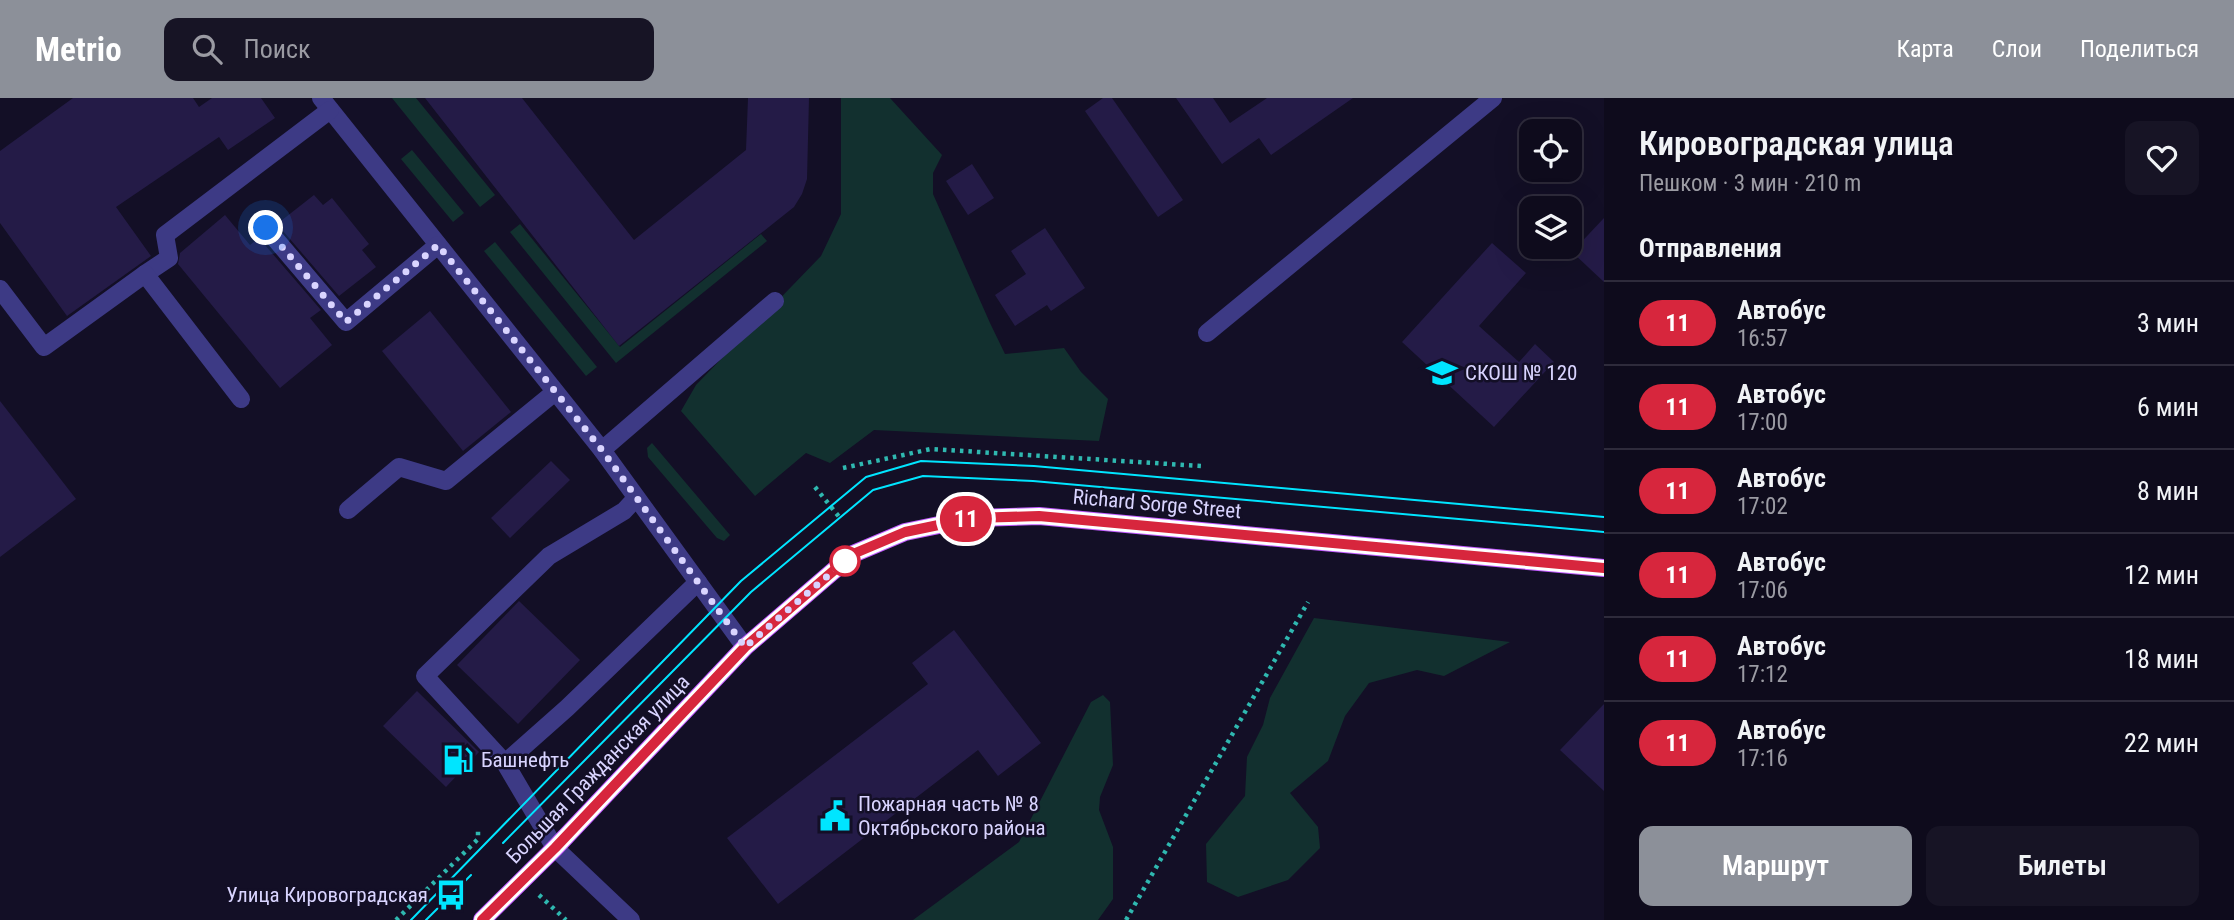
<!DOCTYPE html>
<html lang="ru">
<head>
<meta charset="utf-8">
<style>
  :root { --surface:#0e0b1c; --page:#171425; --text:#f1f3f6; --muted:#9b9ba3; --line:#2e2b3b; --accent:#8c9099 }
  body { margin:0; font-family:"Roboto Condensed",sans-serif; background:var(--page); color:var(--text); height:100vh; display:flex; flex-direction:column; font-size:26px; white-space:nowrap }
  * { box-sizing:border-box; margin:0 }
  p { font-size:23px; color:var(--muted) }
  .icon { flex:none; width:38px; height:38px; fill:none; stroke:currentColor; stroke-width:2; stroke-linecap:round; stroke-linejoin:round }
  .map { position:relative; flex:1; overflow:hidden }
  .drawer { display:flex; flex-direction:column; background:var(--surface); width:630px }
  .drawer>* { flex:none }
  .badge { padding:0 14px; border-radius:23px; font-size:24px; line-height:46px }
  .buttons { position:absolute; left:1519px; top:21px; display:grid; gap:14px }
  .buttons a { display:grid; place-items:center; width:63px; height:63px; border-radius:14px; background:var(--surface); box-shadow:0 7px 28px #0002,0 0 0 2px var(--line); font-size:35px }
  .you { position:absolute; width:35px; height:35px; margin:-18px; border:5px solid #fff; border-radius:50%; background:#1a73e8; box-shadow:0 0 0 10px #1a73e833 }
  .map>.badge { position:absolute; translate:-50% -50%; box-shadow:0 0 0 4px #fff }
  h2 { padding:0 35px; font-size:26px; line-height:63px }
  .round { display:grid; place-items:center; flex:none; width:74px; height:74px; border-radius:14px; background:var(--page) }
  .overview { display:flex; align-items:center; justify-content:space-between; height:119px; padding:0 35px }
  h1 { font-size:33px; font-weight:600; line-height:52px }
  .button { display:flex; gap:14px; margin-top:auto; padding:14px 35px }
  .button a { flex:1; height:80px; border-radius:14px; background:var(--accent); color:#fff; font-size:28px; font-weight:600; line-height:80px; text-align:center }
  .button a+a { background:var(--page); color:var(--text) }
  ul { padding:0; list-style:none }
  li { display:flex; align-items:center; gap:21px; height:84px; padding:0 35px; border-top:2px solid var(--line) }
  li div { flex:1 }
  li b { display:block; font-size:26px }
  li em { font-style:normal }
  li .badge { min-width:77px; font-weight:700; text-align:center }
  header { display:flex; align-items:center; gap:42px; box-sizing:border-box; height:98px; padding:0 35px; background:var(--accent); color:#fff }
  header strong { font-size:33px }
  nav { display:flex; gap:38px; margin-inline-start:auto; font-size:24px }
  .search { width:490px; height:63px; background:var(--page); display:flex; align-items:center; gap:18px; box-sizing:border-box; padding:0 24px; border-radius:14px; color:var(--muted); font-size:26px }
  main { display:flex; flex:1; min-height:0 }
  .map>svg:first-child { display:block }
  .green { fill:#12302f }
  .building { fill:#241b47 }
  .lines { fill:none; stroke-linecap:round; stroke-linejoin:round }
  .path { stroke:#2fb8b0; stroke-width:4.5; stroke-dasharray:3.5 5; stroke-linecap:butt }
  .minor { stroke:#3d3a85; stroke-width:18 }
  .major { stroke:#c25bff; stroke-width:18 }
  .tram { stroke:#00e5ff; stroke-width:2 }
  .line-casing { stroke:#fff; stroke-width:16 }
  .line { stroke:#d7263d; stroke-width:10 }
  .walk { stroke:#d9d4ff; stroke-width:7; stroke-dasharray:0 12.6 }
  .stop-dot { fill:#fff; stroke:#d7263d; stroke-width:3.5 }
  .labels { text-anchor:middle; stroke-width:5; stroke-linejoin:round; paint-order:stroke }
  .poi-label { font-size:21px; fill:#d9d4ff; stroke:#130f26; text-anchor:start }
  .street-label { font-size:21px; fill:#d9d4ff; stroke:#130f26 }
</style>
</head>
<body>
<header>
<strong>Metrio</strong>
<div class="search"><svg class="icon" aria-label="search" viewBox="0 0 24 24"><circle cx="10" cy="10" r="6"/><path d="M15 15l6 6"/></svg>Поиск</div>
<nav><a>Карта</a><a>Слои</a><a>Поделиться</a></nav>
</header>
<main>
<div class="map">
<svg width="1604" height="822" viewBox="0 0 1604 822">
  <rect width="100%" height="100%" fill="#130f26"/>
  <!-- green -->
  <g class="green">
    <polygon points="392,0 416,0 495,97 480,109"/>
    <polygon points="841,0 890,0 942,57 933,75 933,96 990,225 1005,256 1064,250 1081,274 1108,301 1099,343 874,332 830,365 806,355 755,398 681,313 696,287 821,158 841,116"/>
    <polygon points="412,52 464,115 453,124 401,61"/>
    <polygon points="520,126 620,249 761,136 767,143 616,265 510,134"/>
    <polygon points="495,144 597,269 586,278 484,153"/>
    <polygon points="652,345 730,437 724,443 717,440 648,359 647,350"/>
    <polygon points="1314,520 1510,544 1444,578 1417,572 1369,585 1345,618 1328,663 1290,695 1318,729 1320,750 1288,782 1238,799 1207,784 1206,746 1245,698 1247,659 1263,627 1270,600"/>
    <polygon points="1103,597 1110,604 1113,667 1100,699 1099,712 1113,749 1113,801 1098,822 913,822 1019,744 1091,604"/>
  </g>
  <!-- building -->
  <g class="building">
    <polygon points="73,0 193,0 199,9 212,0 261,0 275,20 228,52 219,39 116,109 151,158 67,218 0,125 0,53"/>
    <polygon points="425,0 522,0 634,142 746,52 748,0 809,0 807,81 802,96 794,109 619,248"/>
    <polygon points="1103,0 1112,0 1183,102 1158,119 1085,13"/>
    <polygon points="1176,0 1213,0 1230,25 1267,0 1353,0 1271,57 1259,40 1222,66"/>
    <polygon points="972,66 994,100 968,117 946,83"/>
    <polygon points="314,97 323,107 332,100 369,146 362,152 376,169 339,198 277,126"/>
    <polygon points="225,117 250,147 259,140 321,212 310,220 332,247 280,290 178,166 180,155"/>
    <polygon points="1604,120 1604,184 1572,154"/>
    <polygon points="1045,130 1085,190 1051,213 1047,207 1015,228 995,197 1026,176 1011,153"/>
    <polygon points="1492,145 1526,175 1479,228 1519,264 1535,246 1554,264 1494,329 1402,244"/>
    <polygon points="430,213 511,314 463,353 382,253"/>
    <polygon points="0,303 76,401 0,459"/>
    <polygon points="551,363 570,382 510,440 491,420"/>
    <polygon points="519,503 580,562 518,626 457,567"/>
    <polygon points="954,532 1041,645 998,678 978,652 778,806 727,740 928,586 912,565"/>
    <polygon points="417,593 479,654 446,689 383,628"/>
    <polygon points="1604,606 1604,693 1560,652"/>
  </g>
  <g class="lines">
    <!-- path -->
    <g class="path">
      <polyline points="843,370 931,351 1201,368"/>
      <polyline points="815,389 840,420"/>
      <polyline points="539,797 566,822"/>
      <polyline points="396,822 478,741 478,733"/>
      <polyline points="1126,822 1308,504"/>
    </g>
    <!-- minor -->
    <g class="minor">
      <polyline points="321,0 602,352 745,549"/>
      <polyline points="266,130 346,224 438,147"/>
      <polyline points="145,176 169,160 165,137 330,12"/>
      <polyline points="0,191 44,249 145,176 241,301"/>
      <polyline points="1207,235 1493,0"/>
      <polyline points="602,352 775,203"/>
      <polyline points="636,400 624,413 549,458 425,578 505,665 567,610 698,484"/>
      <polyline points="348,412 399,369 446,383 555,294"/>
      <polyline points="505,665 555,750 631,822"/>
    </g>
    <!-- major -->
    <polyline class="major" points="482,822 555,750 745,549 853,456 905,434 973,420 1039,418 1604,470"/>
    <!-- tram -->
    <g class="tram">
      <polyline points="503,745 751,494 873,392 923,378 1033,383 1604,434"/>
      <polyline points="411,822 741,483 866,379 921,363 1034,368 1604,419"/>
      <polyline points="426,822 471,777"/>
    </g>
  </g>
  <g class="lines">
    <!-- line casing -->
    <g class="line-casing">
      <polyline id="line" points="482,822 555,750 745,549 853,456 905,434 972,420 1039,418 1604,470"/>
    </g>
    <!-- line -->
    <use href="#line" class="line"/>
    <!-- walk -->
    <polyline class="walk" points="266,130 346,224 438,147 602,352 745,549 853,456 845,463"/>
  </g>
  <!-- icons -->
  <defs>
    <g id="school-bare" transform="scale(2.415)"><path d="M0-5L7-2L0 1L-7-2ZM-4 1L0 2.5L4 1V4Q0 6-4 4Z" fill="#00e5ff" stroke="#130f26" stroke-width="2.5" paint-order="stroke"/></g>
    <g id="fuel-bare" transform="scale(2.415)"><path d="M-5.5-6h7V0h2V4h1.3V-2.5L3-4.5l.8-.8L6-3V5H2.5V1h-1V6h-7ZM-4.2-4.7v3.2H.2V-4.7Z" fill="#00e5ff" stroke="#130f26" stroke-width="2.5" paint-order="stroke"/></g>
    <g id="civic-bare" transform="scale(2.415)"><path d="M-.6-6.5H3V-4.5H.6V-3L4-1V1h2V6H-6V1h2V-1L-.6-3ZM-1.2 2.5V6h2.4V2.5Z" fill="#00e5ff" stroke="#130f26" stroke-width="2.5" paint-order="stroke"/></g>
    <g id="bus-bare" transform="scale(2.415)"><path d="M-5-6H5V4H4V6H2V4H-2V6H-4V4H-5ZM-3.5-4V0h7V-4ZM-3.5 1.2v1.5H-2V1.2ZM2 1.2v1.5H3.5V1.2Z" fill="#00e5ff" stroke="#130f26" stroke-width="2.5" paint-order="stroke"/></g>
  </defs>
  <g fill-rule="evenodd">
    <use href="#school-bare" x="1442" y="275"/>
    <use href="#fuel-bare" x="458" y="662"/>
    <use href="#civic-bare" x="835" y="718"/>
    <use href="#bus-bare" x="451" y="797"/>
  </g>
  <!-- markers -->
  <circle class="stop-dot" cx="845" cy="463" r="14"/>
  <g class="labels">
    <!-- poi labels -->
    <g class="poi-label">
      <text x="1465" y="282">СКОШ № 120</text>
      <text x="481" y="669">Башнефть</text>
      <text x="858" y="713">Пожарная часть № 8<tspan x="858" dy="24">Октябрьского района</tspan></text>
      <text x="428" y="804" text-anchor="end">Улица Кировоградская</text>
    </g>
    <!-- street labels -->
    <g class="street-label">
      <text transform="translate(1157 406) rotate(5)" y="7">Richard Sorge Street</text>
      <text transform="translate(598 671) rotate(-46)" y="7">Большая Гражданская улица</text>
    </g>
  </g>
</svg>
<div class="buttons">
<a><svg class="icon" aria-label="locate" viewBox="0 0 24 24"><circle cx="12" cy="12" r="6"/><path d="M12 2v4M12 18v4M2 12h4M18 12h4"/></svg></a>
<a><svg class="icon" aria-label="layers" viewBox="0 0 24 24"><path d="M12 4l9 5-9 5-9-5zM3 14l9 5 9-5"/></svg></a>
</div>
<div class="you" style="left:266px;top:130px"></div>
<b class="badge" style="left:966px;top:421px;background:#d7263d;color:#fff">11</b>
</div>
<section class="drawer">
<div class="overview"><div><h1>Кировоградская улица</h1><p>Пешком · 3 мин · 210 m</p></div><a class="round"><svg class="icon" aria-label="heart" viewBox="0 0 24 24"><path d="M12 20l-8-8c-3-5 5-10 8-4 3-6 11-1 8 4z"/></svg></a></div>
<h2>Отправления</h2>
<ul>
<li><span class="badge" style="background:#d7263d;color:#fff">11</span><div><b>Автобус</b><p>16:57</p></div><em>3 мин</em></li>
<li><span class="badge" style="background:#d7263d;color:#fff">11</span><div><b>Автобус</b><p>17:00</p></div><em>6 мин</em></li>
<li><span class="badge" style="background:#d7263d;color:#fff">11</span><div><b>Автобус</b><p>17:02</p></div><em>8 мин</em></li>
<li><span class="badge" style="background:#d7263d;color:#fff">11</span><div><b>Автобус</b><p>17:06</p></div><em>12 мин</em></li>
<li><span class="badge" style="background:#d7263d;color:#fff">11</span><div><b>Автобус</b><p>17:12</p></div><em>18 мин</em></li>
<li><span class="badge" style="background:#d7263d;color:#fff">11</span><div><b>Автобус</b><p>17:16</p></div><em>22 мин</em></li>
</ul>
<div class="button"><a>Маршрут</a><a>Билеты</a></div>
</section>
</main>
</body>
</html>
